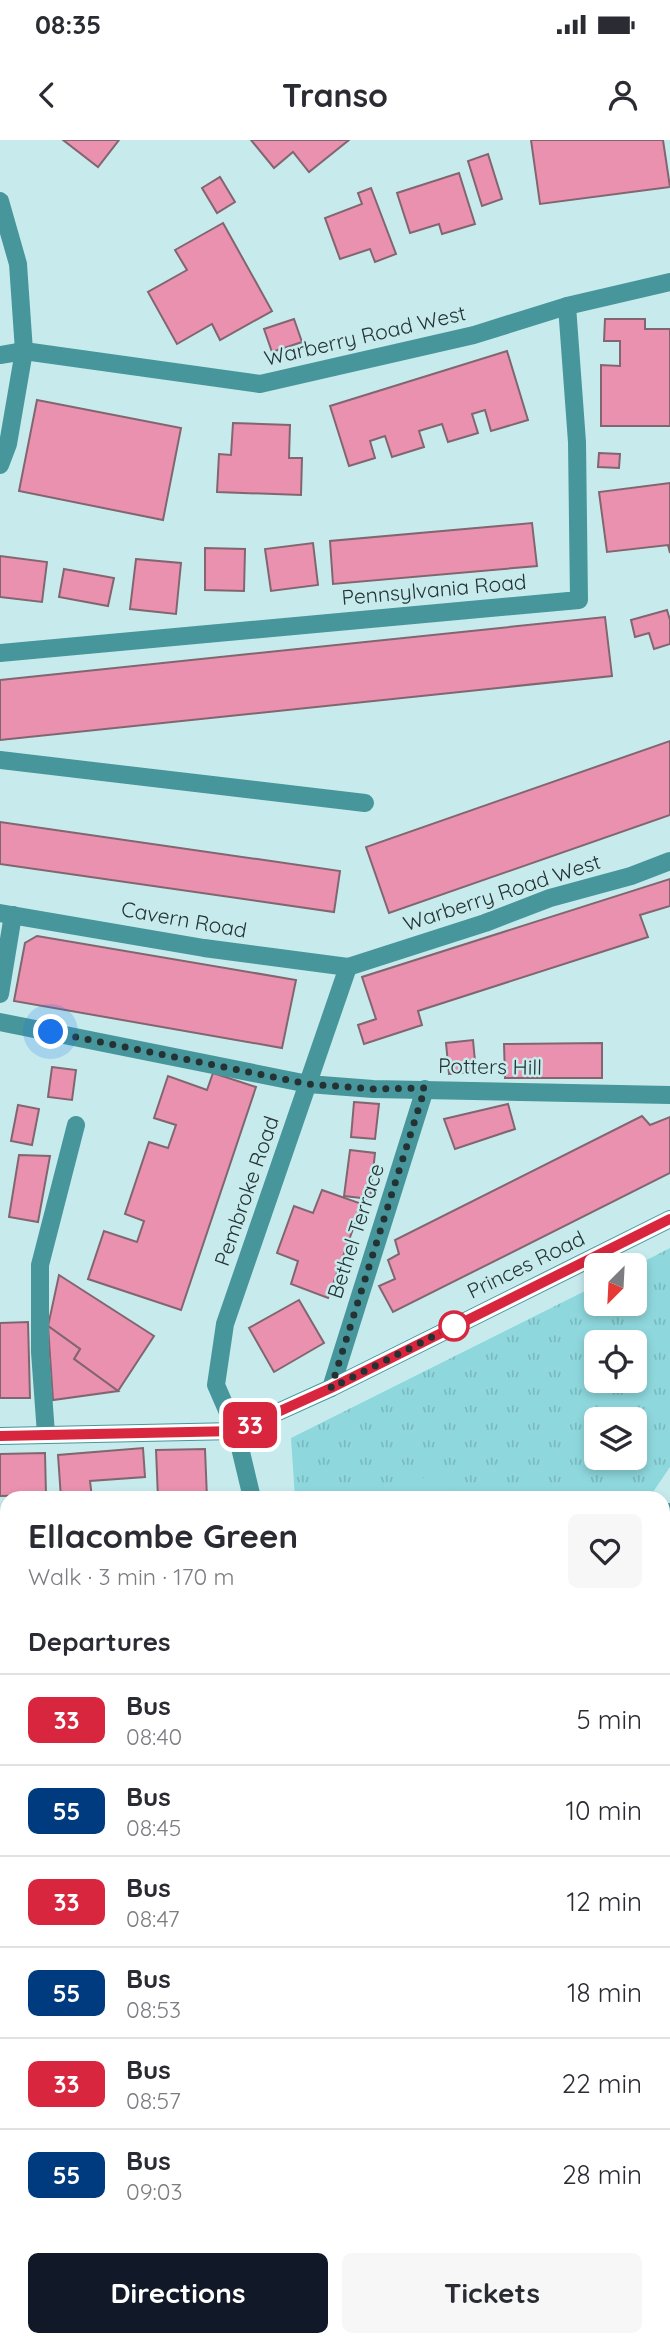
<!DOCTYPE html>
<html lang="en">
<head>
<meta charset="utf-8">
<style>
  :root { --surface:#fff; --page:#f7f7f7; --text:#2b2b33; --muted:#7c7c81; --line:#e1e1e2; --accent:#111827 }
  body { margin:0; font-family:Quicksand,sans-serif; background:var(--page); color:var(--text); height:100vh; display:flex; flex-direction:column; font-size:26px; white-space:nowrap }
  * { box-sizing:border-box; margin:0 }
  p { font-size:23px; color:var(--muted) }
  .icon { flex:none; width:38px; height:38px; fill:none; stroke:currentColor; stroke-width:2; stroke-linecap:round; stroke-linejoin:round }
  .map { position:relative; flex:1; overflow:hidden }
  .sheet { position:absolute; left:0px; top:1351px; width:670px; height:856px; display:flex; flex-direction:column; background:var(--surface); border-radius:21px 21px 0 0; box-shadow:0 4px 10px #0003 }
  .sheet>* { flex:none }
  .badge { padding:0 14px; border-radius:10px; font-size:24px; line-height:46px }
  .needle { width:46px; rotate:204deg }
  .fabs { position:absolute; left:584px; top:1113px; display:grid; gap:14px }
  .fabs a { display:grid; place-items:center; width:63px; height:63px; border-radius:10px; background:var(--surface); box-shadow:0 4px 10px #0003; font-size:35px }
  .you { position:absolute; width:35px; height:35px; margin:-18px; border:5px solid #fff; border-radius:50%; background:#1a73e8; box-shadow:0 0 0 10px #1a73e833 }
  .map>.badge { position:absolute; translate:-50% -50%; box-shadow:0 0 0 4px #fff }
  h2 { padding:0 28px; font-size:26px; line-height:63px }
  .round { display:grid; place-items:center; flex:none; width:74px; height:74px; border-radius:10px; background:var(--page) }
  .summary { display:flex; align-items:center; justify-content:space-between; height:119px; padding:0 28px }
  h1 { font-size:33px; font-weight:800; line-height:52px }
  .action { display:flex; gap:14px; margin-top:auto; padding:14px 28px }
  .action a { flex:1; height:80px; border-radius:10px; background:var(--accent); color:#fff; font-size:28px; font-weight:800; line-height:80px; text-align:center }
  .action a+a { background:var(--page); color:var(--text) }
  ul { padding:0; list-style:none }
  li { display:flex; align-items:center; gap:21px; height:91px; padding:0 28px; border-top:2px solid var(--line) }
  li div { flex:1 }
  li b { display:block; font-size:26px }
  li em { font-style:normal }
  li .badge { min-width:77px; font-weight:700; text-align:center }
  .status { display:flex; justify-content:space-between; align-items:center; height:49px; padding:0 35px; background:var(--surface); direction:ltr }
  .status svg { height:19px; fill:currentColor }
  header { display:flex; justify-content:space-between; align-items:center; height:91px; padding:0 28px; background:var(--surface); font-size:32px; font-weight:800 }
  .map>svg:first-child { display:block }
  .grass { fill:url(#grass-tufts); fill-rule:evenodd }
  .pitch { fill:#8ed8dd }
  .building { fill:#e991af; stroke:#82666f; stroke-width:2 }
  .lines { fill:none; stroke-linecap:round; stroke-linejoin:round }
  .minor { stroke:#47969b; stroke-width:18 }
  .line-casing { stroke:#fff; stroke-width:16 }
  .line { stroke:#d7263d; stroke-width:10 }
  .walk { stroke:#243233; stroke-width:7; stroke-dasharray:0 12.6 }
  .stop-dot { fill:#fff; stroke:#d7263d; stroke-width:3.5 }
  .labels { text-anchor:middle; stroke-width:5; stroke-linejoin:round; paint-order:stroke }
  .street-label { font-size:21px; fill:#243233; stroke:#c7ebed }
</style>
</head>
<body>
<div class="status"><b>08:35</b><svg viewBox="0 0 49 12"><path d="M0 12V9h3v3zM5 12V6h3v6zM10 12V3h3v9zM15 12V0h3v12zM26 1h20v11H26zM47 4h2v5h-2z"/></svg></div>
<header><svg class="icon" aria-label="back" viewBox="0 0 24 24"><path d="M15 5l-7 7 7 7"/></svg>Transo<svg class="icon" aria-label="person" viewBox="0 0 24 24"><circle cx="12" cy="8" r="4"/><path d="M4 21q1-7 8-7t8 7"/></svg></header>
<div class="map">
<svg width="670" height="2206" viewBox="0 0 670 2206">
  <defs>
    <pattern id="grass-tufts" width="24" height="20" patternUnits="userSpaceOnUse" patternTransform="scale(1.75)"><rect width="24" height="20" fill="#8ed8dd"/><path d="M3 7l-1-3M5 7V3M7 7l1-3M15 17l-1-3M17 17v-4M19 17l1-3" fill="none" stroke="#7ababe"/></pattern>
  </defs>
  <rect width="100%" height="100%" fill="#c7ebed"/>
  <!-- grass -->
  <path class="grass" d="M670,1108V1327L649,1358H295L291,1298L597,1145V1164H635V1126ZM597,1202H635V1241H597ZM597,1279H635V1318H597Z"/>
  <!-- pitch -->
  <polygon class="pitch" points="427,1332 470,1358 411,1358"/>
  <!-- building -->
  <g class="building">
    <polygon points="63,0 119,0 98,27"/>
    <polygon points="251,0 349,0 309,32 293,12 274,28"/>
    <polygon points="531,0 663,0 670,47 540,64"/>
    <polygon points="488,14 502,59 482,66 468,21"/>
    <polygon points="459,33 475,84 442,94 439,84 410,93 397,53"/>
    <polygon points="220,37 235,62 217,73 202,48"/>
    <polygon points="371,48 396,114 375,122 370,109 340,119 325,78 362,64 358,53"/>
    <polygon points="223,83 272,171 220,200 212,184 177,204 148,152 187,130 175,110"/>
    <polygon points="294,179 302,202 272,212 264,189"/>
    <polygon points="605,179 645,179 645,189 670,189 670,286 601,286 601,225 620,226 620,201 604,201"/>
    <polygon points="507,211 528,280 491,291 485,270 472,274 478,293 448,302 442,284 419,291 424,307 392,317 385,296 370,301 375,318 349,326 330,266"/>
    <polygon points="37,260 181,288 163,380 19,351"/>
    <polygon points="233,283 290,285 289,318 302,318 301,355 217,352 219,314 231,315"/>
    <polygon points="599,313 620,314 619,328 598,327"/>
    <polygon points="670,343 670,413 668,405 607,412 599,352"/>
    <polygon points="532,383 537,426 333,444 330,401"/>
    <polygon points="313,403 318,445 271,451 265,409"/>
    <polygon points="205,408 245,409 244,451 205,450"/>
    <polygon points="0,416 47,422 42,462 0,457"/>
    <polygon points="136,419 181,423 176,474 130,469"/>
    <polygon points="64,429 114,438 108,466 59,457"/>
    <polygon points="667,470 670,480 670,504 654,509 649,493 635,497 631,480"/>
    <polygon points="605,477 612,536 0,600 0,540"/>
    <polygon points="670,601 670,675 389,773 366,707"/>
    <polygon points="0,682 340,731 334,772 0,724"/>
    <polygon points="670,739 670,766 640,775 648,797 418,871 422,885 364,904 358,885 376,879 362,837"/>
    <polygon points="37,796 296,840 282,908 14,861 25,803"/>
    <polygon points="473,900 476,932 449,934 446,903"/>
    <polygon points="602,903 602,938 505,938 504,904"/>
    <polygon points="52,927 76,930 72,960 48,957"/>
    <polygon points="213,933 256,947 181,1170 88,1139 104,1091 137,1102 144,1081 125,1074 149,1002 168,1008 176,985 154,978 168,936 207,950"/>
    <polygon points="354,962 379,964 375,999 351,997"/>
    <polygon points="508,964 515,989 455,1009 444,979"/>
    <polygon points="18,965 39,969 32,1005 11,1001"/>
    <polygon points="642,976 650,985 670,977 670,1033 393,1172 379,1146 395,1139 388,1120 399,1114 395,1100"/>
    <polygon points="350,1010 375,1013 370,1059 344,1056"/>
    <polygon points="19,1015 50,1016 38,1082 9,1077"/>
    <polygon points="322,1050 362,1064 328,1158 291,1144 298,1121 277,1113 294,1066 313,1073"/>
    <polygon points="59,1135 154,1196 118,1251 74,1219 80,1209 48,1186"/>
    <polygon points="299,1160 324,1203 274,1232 249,1188"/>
    <polygon points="28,1182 30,1258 0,1258 0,1183"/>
    <polygon points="48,1186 80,1209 74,1219 118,1251 53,1260"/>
    <polygon points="143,1308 145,1337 90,1341 92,1358 61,1358 58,1315"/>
    <polygon points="205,1309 207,1358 158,1358 156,1310"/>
    <polygon points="45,1313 46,1355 0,1356 0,1314"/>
    <rect x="0" y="1402" width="7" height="57"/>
    <polygon points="670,1439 670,1521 668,1519 663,1528 663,1450"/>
    <polygon points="7,1492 7,1542 0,1543 0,1493"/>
    <polygon points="663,1536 670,1540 670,1572 665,1579 663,1578"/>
    <polygon points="7,1584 7,1630 0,1630 0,1585"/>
    <rect x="0" y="1676" width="7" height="71"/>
    <polygon points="670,1792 670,1890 663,1898 663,1800"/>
    <polygon points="0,1825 7,1827 7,1980 0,2010"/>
    <polygon points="0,2184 7,2187 7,2200 29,2200 26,2206 0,2206"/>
    <polygon points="66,2200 149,2200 147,2206 65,2206"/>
    <polygon points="197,2200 253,2200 251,2206 195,2206"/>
    <polygon points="459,2200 514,2200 511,2206 457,2206"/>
  </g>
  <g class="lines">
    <!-- minor -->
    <g class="minor">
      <polyline points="0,61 18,124 24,211 8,304 0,325"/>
      <polyline points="0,215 24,211 260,244 474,195 567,166 670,142"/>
      <polyline points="0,513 579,460 577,302 567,166"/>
      <polyline points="0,620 365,663"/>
      <polyline points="0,773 204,808 348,827 485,783 550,758 631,736 670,721"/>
      <polyline points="0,854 13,775"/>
      <polyline points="0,882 308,944 373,949 670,955"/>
      <polyline points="331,1248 425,949"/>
      <polyline points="46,1294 40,1212 40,1125 76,985"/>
      <polyline points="0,1296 236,1291 331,1248 670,1079"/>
      <polyline points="252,1358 236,1291 216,1245 225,1184 348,827"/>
      <polyline points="663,1383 670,1372"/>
      <polyline points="0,1473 7,1473"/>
      <polyline points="0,1652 7,1652"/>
      <polyline points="663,1776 670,1767"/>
      <polyline points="0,2114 7,2092"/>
      <polyline points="400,2200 402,2206"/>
      <polyline points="172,2206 174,2200"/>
      <polyline points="435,2206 439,2200"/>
    </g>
  </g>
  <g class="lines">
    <!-- line casing -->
    <g class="line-casing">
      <polyline id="line" points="0,1296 236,1291 331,1248 670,1079"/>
    </g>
    <!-- line -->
    <use href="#line" class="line"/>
    <!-- walk -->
    <polyline class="walk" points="51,892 308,944 373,949 425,948 331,1248 454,1186"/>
  </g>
  <!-- markers -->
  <circle class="stop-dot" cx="454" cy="1186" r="14"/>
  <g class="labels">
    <!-- street labels -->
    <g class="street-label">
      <text transform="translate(365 196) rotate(-13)" y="7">Warberry Road West</text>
      <text transform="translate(434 450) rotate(-5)" y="7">Pennsylvania Road</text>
      <text transform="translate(502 753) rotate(-18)" y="7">Warberry Road West</text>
      <text transform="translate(184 780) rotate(10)" y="7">Cavern Road</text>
      <text transform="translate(490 927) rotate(1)" y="7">Potters Hill</text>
      <text transform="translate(247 1051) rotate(-71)" y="7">Pembroke Road</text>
      <text transform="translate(356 1091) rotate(-72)" y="7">Bethel Terrace</text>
      <text transform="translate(526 1125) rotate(-26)" y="7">Princes Road</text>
    </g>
  </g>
</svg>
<div class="fabs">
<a><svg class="needle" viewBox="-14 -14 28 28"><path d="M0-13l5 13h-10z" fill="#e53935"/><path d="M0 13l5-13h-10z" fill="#7c7c81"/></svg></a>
<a><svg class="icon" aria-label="locate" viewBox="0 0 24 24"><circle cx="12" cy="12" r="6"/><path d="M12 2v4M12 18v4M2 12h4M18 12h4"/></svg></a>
<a><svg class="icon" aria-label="layers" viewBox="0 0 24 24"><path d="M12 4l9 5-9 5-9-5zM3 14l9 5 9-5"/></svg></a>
</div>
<div class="you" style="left:51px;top:892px"></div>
<b class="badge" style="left:250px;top:1285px;background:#d7263d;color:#fff">33</b>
<section class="sheet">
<div class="summary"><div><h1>Ellacombe Green</h1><p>Walk · 3 min · 170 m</p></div><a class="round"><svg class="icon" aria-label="heart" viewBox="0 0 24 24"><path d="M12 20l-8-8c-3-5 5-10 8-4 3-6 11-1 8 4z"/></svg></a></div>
<h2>Departures</h2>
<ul>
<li><span class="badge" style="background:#d7263d;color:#fff">33</span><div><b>Bus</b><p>08:40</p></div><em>5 min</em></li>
<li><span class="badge" style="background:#003b80;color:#fff">55</span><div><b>Bus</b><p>08:45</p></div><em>10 min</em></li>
<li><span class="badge" style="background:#d7263d;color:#fff">33</span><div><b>Bus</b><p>08:47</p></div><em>12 min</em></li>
<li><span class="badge" style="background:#003b80;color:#fff">55</span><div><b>Bus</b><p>08:53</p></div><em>18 min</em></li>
<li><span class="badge" style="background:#d7263d;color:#fff">33</span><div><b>Bus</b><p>08:57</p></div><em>22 min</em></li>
<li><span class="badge" style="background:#003b80;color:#fff">55</span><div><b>Bus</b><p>09:03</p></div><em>28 min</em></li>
</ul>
<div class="action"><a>Directions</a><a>Tickets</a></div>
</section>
</div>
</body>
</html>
